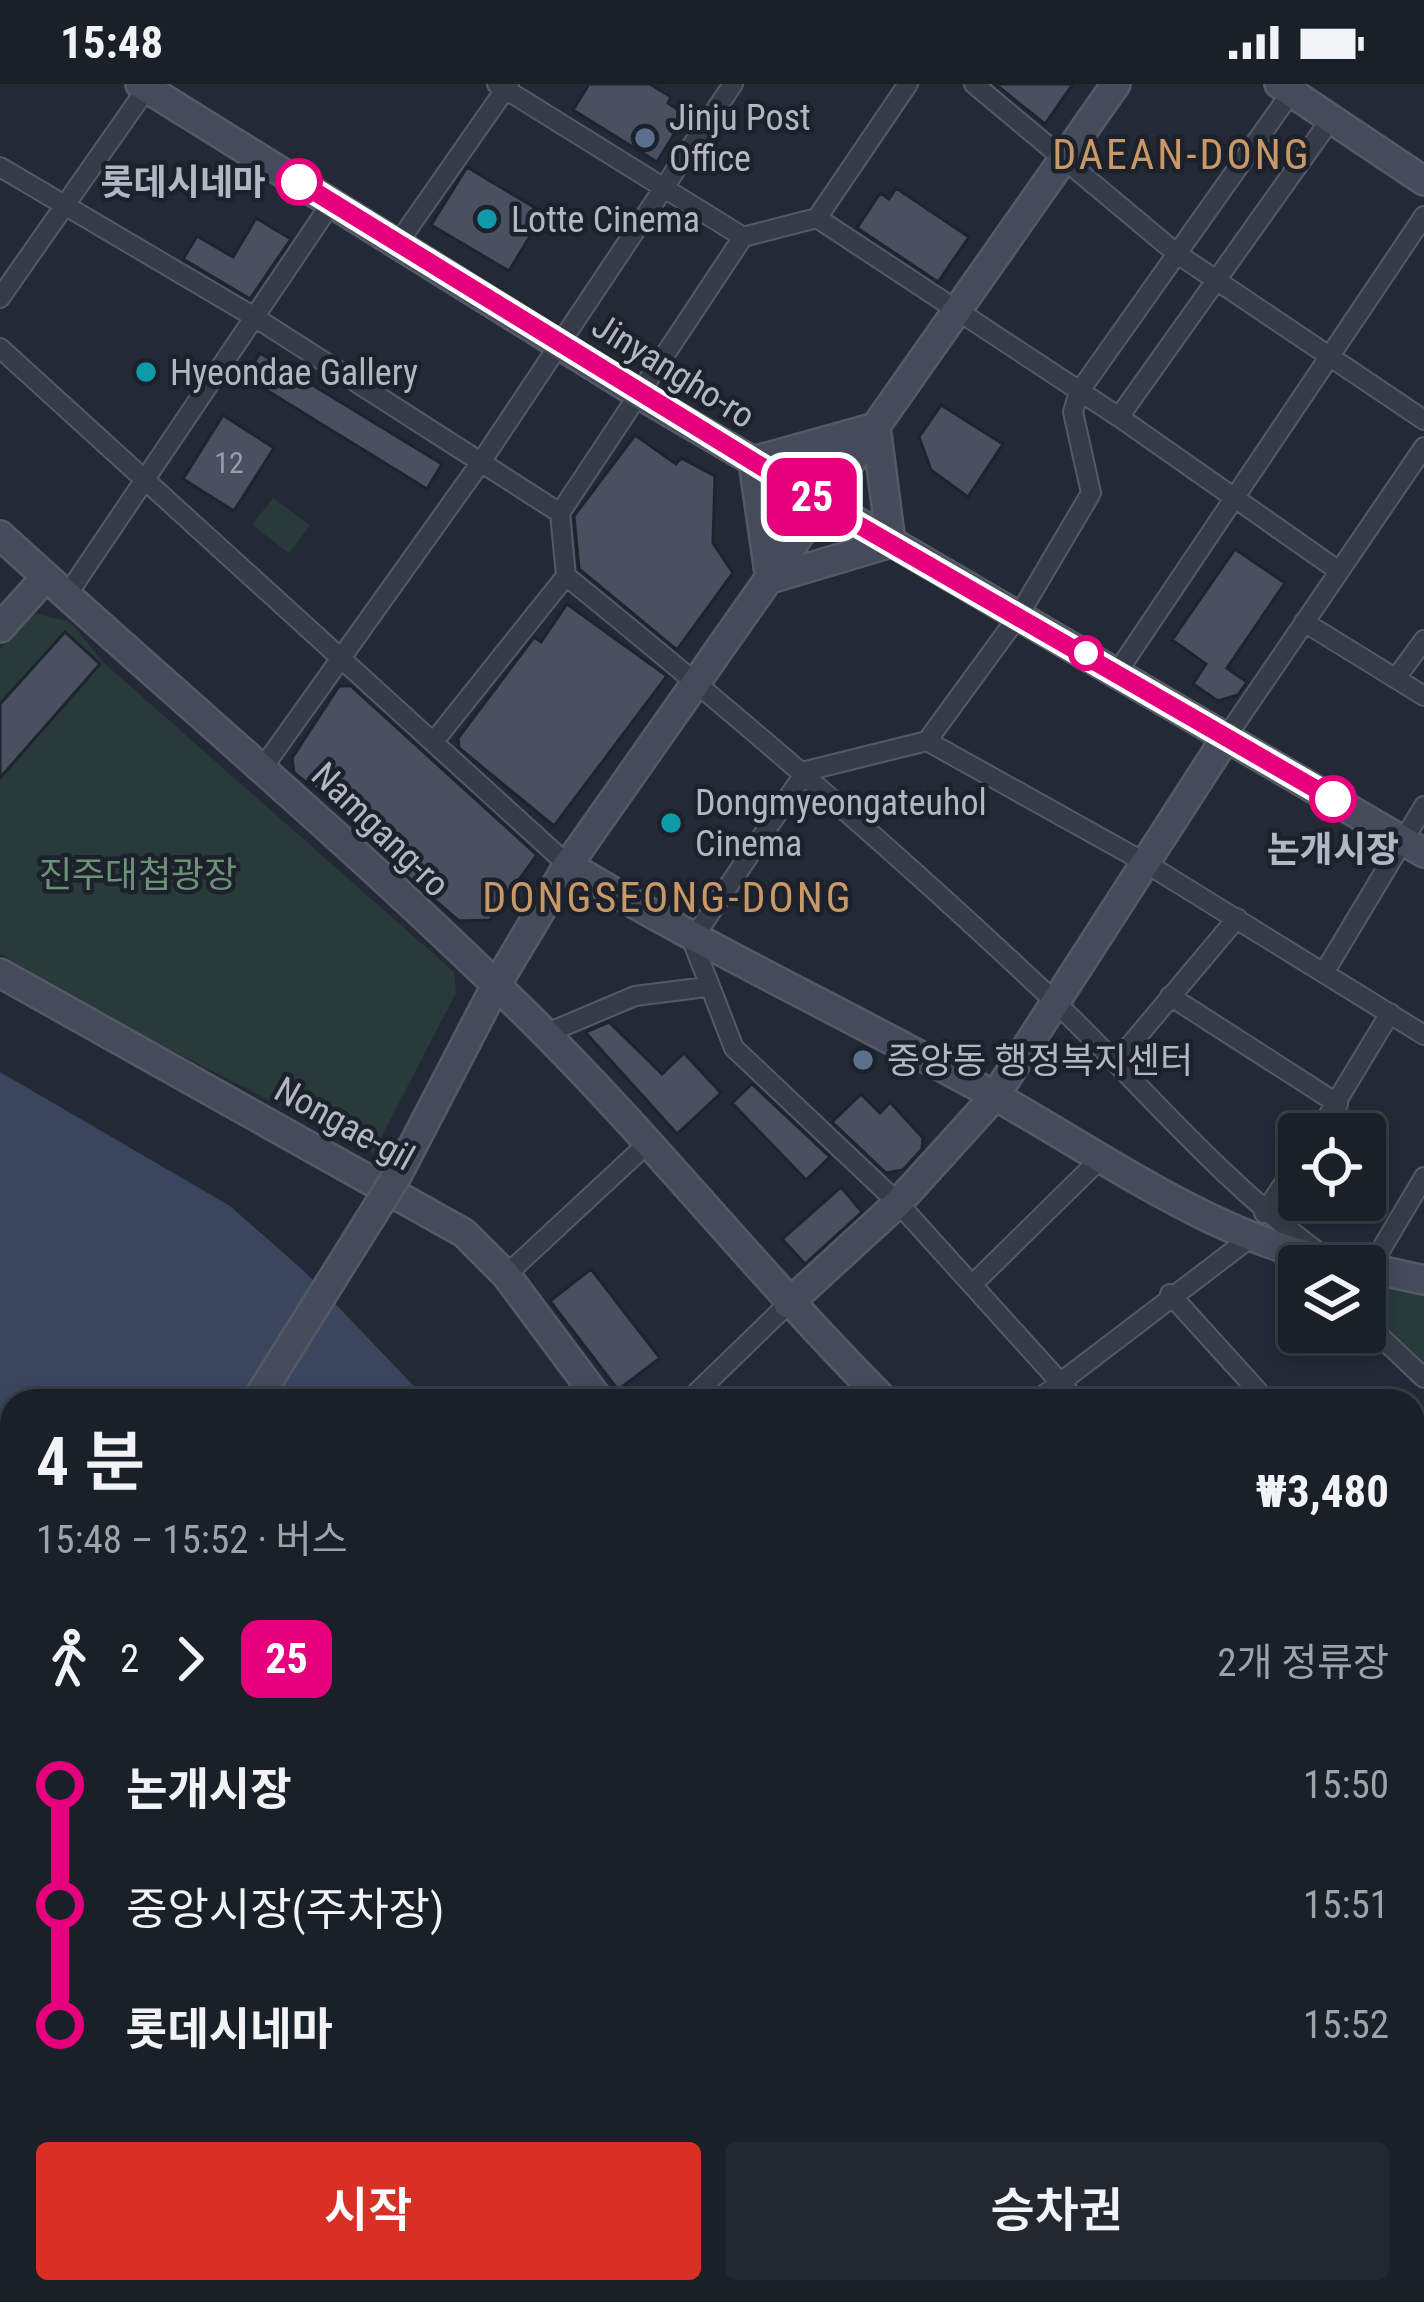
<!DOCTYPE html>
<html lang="ko">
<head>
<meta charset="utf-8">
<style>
  :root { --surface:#1a2028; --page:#232830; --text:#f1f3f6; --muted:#9fa3a8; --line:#383e45; --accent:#d93025 }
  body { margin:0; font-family:"Roboto Condensed","Noto Sans KR",sans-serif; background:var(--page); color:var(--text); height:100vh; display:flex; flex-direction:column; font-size:45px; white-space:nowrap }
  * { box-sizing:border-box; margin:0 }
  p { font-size:39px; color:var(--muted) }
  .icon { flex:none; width:66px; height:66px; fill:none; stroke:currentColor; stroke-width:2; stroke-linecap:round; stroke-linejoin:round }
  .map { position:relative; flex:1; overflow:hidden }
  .side { position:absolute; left:0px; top:1305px; width:1425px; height:915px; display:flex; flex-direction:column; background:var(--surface); border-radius:36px 36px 0 0; box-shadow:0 6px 18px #0003,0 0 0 3px var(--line) }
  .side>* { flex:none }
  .badge { padding:0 24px; border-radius:18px; font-size:42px; line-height:78px }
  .controls { position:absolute; left:1278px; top:1029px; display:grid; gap:24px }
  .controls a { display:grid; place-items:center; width:108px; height:108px; border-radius:12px; background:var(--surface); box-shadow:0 6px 18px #0003,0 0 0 3px var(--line); font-size:60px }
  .map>.badge { position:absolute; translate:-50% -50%; box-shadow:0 0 0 6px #fff }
  .legs { display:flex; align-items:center; gap:18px; height:132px; padding:0 36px; font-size:39px }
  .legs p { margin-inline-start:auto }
  .head { display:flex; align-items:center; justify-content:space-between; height:204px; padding:0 36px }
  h1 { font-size:66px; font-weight:600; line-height:90px }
  .cta { display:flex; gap:24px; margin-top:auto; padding:24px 36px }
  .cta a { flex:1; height:138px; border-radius:12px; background:var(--accent); color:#fff; font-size:48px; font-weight:600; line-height:138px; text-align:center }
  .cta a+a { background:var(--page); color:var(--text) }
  ul { padding:0 36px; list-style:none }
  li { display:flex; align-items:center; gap:42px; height:120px; font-size:45px }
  li i { display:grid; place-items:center; width:18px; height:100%; margin:0 15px; background:currentColor }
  li i::after { content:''; width:30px; height:30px; margin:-15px; border:9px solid; border-radius:50%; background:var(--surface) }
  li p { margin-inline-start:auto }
  li:first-child i { background:linear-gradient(#0000 50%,currentColor 0) }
  li:last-child i { background:linear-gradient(currentColor 50%,#0000 0) }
  .status { display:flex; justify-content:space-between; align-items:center; height:84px; padding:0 60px; background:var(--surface); direction:ltr }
  .status svg { height:33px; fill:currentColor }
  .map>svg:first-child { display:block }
  .green { fill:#293a3b }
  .water { fill:#3a465e }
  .building { fill:#495160; stroke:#1e232e; stroke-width:3 }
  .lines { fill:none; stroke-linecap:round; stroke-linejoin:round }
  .street-casing { stroke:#545a65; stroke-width:22 }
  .secondary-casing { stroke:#545a65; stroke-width:32 }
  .street { stroke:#363c47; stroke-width:18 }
  .secondary { stroke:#454b5a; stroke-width:27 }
  .secondary-bridge-casing { stroke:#545a65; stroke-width:32; stroke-linecap:butt }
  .secondary-bridge { stroke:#454b5a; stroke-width:27 }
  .line-1-casing { stroke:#fff; stroke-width:27 }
  .line-1 { stroke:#e6007e; stroke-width:18 }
  .service-dot { fill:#5c6f8a; stroke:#1c212c; stroke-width:4.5 }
  .stop-1-dot { fill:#fff; stroke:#e6007e; stroke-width:6 }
  .culture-dot { fill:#0f9aa8; stroke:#1c212c; stroke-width:4.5 }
  .labels { text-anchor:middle; stroke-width:9; stroke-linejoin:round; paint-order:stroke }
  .number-label { font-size:30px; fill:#979eaa }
  .poi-label { font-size:36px; fill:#b1b7c3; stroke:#1c212c; text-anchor:start }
  .stop-label { font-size:36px; font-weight:bold; fill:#b1b7c3; stroke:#1c212c; text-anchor:end }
  .street-label { font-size:36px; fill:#b1b7c3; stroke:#1c212c }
  .park-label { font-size:36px; fill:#6b9277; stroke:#1c212c }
  .quarter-label { font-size:42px; letter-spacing:3px; fill:#c89967; stroke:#1c212c }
</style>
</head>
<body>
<div class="status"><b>15:48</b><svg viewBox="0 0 49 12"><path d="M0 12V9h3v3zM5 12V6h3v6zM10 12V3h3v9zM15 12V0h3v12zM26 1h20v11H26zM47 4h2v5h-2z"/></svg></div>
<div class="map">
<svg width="1424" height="2218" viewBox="0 0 1424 2218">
  <rect width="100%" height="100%" fill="#232a36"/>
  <path class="green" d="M273,414L310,441L289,469L252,441Z
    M35,529L70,538L104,579L454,888L456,909L373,1069L98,929L0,869V565Z
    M1370,1184L1424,1196V1294L1365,1238Z
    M433,2208H579L585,2218H439Z"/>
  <path class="water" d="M0,988L230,1122L305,1188L428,1317H12V1546L0,1532Z
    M580,2208H1082L1086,2218H586Z"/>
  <path class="building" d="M589,0H650L671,13L668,19L686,31L657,78L573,26Z
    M995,0H1073L1045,40Z
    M467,83L544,129L509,187L431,141Z
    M896,104L969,153L938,198L857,144L880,109L889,115Z
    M256,134L291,155L250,215L183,175L197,152L233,173Z
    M260,269L442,380L427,405L245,293Z
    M941,321L1003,360L968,413L931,386L919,353Z
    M223,331L274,364L234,427L183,395Z
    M635,351L676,380L681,374L715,392L713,459L733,489L677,566L579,485L574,432Z
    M1235,465L1285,499L1227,584L1247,598L1238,611L1218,617L1193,600L1206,580L1172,556Z
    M567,520L667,592L554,742L459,664L458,654L534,553L541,558Z
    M65,548L100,580L0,694V620Z
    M339,602H351L537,771L490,836L459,837L410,795L373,753L376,750L294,689L292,674Z
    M609,938L662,990L684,969L721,1009L677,1050L585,948Z
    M752,1000L830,1073L806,1096L732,1019Z
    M861,1010L880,1029L890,1018L923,1054L922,1065L903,1086L886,1089L832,1038Z
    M841,1103L862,1128L805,1180L782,1155Z
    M591,1185L660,1274L618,1306L550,1217Z"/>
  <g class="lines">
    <defs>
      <path id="street" d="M497,0L743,153
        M974,0L1176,169L1424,336
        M0,83L256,234L560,429
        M817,134L1119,333L1339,487
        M398,159L509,0
        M0,214L147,4
        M0,264L568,781
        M1119,333L1331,35
        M566,492C735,629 895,766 1053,916C1141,1000 1219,1095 1317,1167
        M67,511L332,118
        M1304,538L1424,612
        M1118,587L1424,132
        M1396,594L1424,556
        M1227,652L1424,363
        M435,656L566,492L560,429L743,153L817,134L908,0
        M927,657L1019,531L1091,409L1073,328L1079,308L1295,3
        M927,657L1144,778L1424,951
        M264,682L481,378L733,0
        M806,687L692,856L734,964L898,1119L1077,1317
        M806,687L927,657
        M1325,887L1424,722
        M1170,912L1338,1020
        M545,950L635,912L706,903
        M1116,978L1237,834
        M1317,1050L1390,929
        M1424,1093L1370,1184L1365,1238L1424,1294
        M1264,1129L1299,1077
        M506,1191L647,1060
        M972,1201L1100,1075
        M1170,1210L1267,1317
        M688,1317L788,1220
        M1036,1317L1254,1151
        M1413,1496L1424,1513
        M1413,1743L1424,1759
        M1413,1784L1424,1777
        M0,2083L12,2114
        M1413,2118L1424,2111
        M52,2208L59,2218
        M1378,2208L1384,2218
        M161,2218L167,2208
        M1254,2218L1270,2208"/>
      <path id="secondary" d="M140,0L640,311L1424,769
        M1279,0L1424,97
        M876,343L891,459L770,495L753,377Z
        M0,451C182,617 371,775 545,949C663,1068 767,1199 885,1317
        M0,544L46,493
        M568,781C707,865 853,933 995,1012C1110,1076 1224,1162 1357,1182
        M0,889L464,1149L506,1191L600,1317
        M398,1090L495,903L568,781L1116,0
        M1365,1183L1424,1196
        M788,1220L898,1119L995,1012L1227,652
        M1413,1391L1424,1383
        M0,1651L12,1652
        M0,1727L12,1708
        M0,1754L12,1758
        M1413,1995L1424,2011
        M413,2208L418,2218
        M1225,2208L1227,2218"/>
    </defs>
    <use href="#street" class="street-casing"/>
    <use href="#secondary" class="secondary-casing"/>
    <use href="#street" class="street"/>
    <use href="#secondary" class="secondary"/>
    <defs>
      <path id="secondary-bridge" d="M256,1317L398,1090"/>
    </defs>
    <use href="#secondary-bridge" class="secondary-bridge-casing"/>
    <use href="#secondary-bridge" class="secondary-bridge"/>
  </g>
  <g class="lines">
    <defs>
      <path id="line-1" d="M299,98L824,421L1333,715"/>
    </defs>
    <use href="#line-1" class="line-1-casing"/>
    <use href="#line-1" class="line-1"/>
  </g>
  <g class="service-dot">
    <circle cx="645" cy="54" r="12"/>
    <circle cx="863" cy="976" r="12"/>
  </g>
  <g class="stop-1-dot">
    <circle cx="299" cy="98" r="21"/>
    <circle cx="1086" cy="569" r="15"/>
    <circle cx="1333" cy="715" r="21"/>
  </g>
  <g class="culture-dot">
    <circle cx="487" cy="135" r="12"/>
    <circle cx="146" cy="288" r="12"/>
    <circle cx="671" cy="739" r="12"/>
  </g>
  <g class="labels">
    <g class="number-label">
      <text x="229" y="389">12</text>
    </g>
    <g class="poi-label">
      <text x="669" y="46">Jinju Post<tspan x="669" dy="41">Office</tspan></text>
      <text x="511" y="148">Lotte Cinema</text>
      <text x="170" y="301">Hyeondae Gallery</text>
      <text x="695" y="731">Dongmyeongateuhol<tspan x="695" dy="41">Cinema</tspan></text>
      <text x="887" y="989">중앙동 행정복지센터</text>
    </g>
    <g class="stop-label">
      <text x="266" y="111">롯데시네마</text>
      <text x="1333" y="778" text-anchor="middle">논개시장</text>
    </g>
    <g class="street-label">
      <text transform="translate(674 286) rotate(32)" y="13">Jinyangho-ro</text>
      <text transform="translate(381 745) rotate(44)" y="13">Namgang-ro</text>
      <text transform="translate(345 1039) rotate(29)" y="13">Nongae-gil</text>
    </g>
    <g class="park-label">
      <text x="138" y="803">진주대첩광장</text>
    </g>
    <g class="quarter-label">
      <text x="1182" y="85">DAEAN-DONG</text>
      <text x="668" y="828">DONGSEONG-DONG</text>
    </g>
  </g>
</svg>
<div class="controls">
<a><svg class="icon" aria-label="locate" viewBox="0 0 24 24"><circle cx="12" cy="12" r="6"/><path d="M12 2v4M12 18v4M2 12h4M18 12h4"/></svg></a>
<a><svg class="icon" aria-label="layers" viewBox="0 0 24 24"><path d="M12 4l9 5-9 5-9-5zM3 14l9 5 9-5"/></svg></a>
</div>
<b class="badge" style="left:812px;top:413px;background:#e6007e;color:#fff">25</b>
<section class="side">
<div class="head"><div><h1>4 분</h1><p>15:48 – 15:52 · 버스</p></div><b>₩3,480</b></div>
<div class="legs"><svg class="icon" aria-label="walk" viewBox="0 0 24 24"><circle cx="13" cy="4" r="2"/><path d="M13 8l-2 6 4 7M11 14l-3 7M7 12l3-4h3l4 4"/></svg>2<svg class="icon" aria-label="forward" viewBox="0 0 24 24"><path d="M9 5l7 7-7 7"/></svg><b class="badge" style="background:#e6007e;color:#fff">25</b><p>2개 정류장</p></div>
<ul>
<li><i style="color:#e6007e"></i><b>논개시장</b><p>15:50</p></li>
<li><i style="color:#e6007e"></i><span>중앙시장(주차장)</span><p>15:51</p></li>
<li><i style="color:#e6007e"></i><b>롯데시네마</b><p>15:52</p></li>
</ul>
<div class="cta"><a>시작</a><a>승차권</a></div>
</section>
</div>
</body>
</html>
